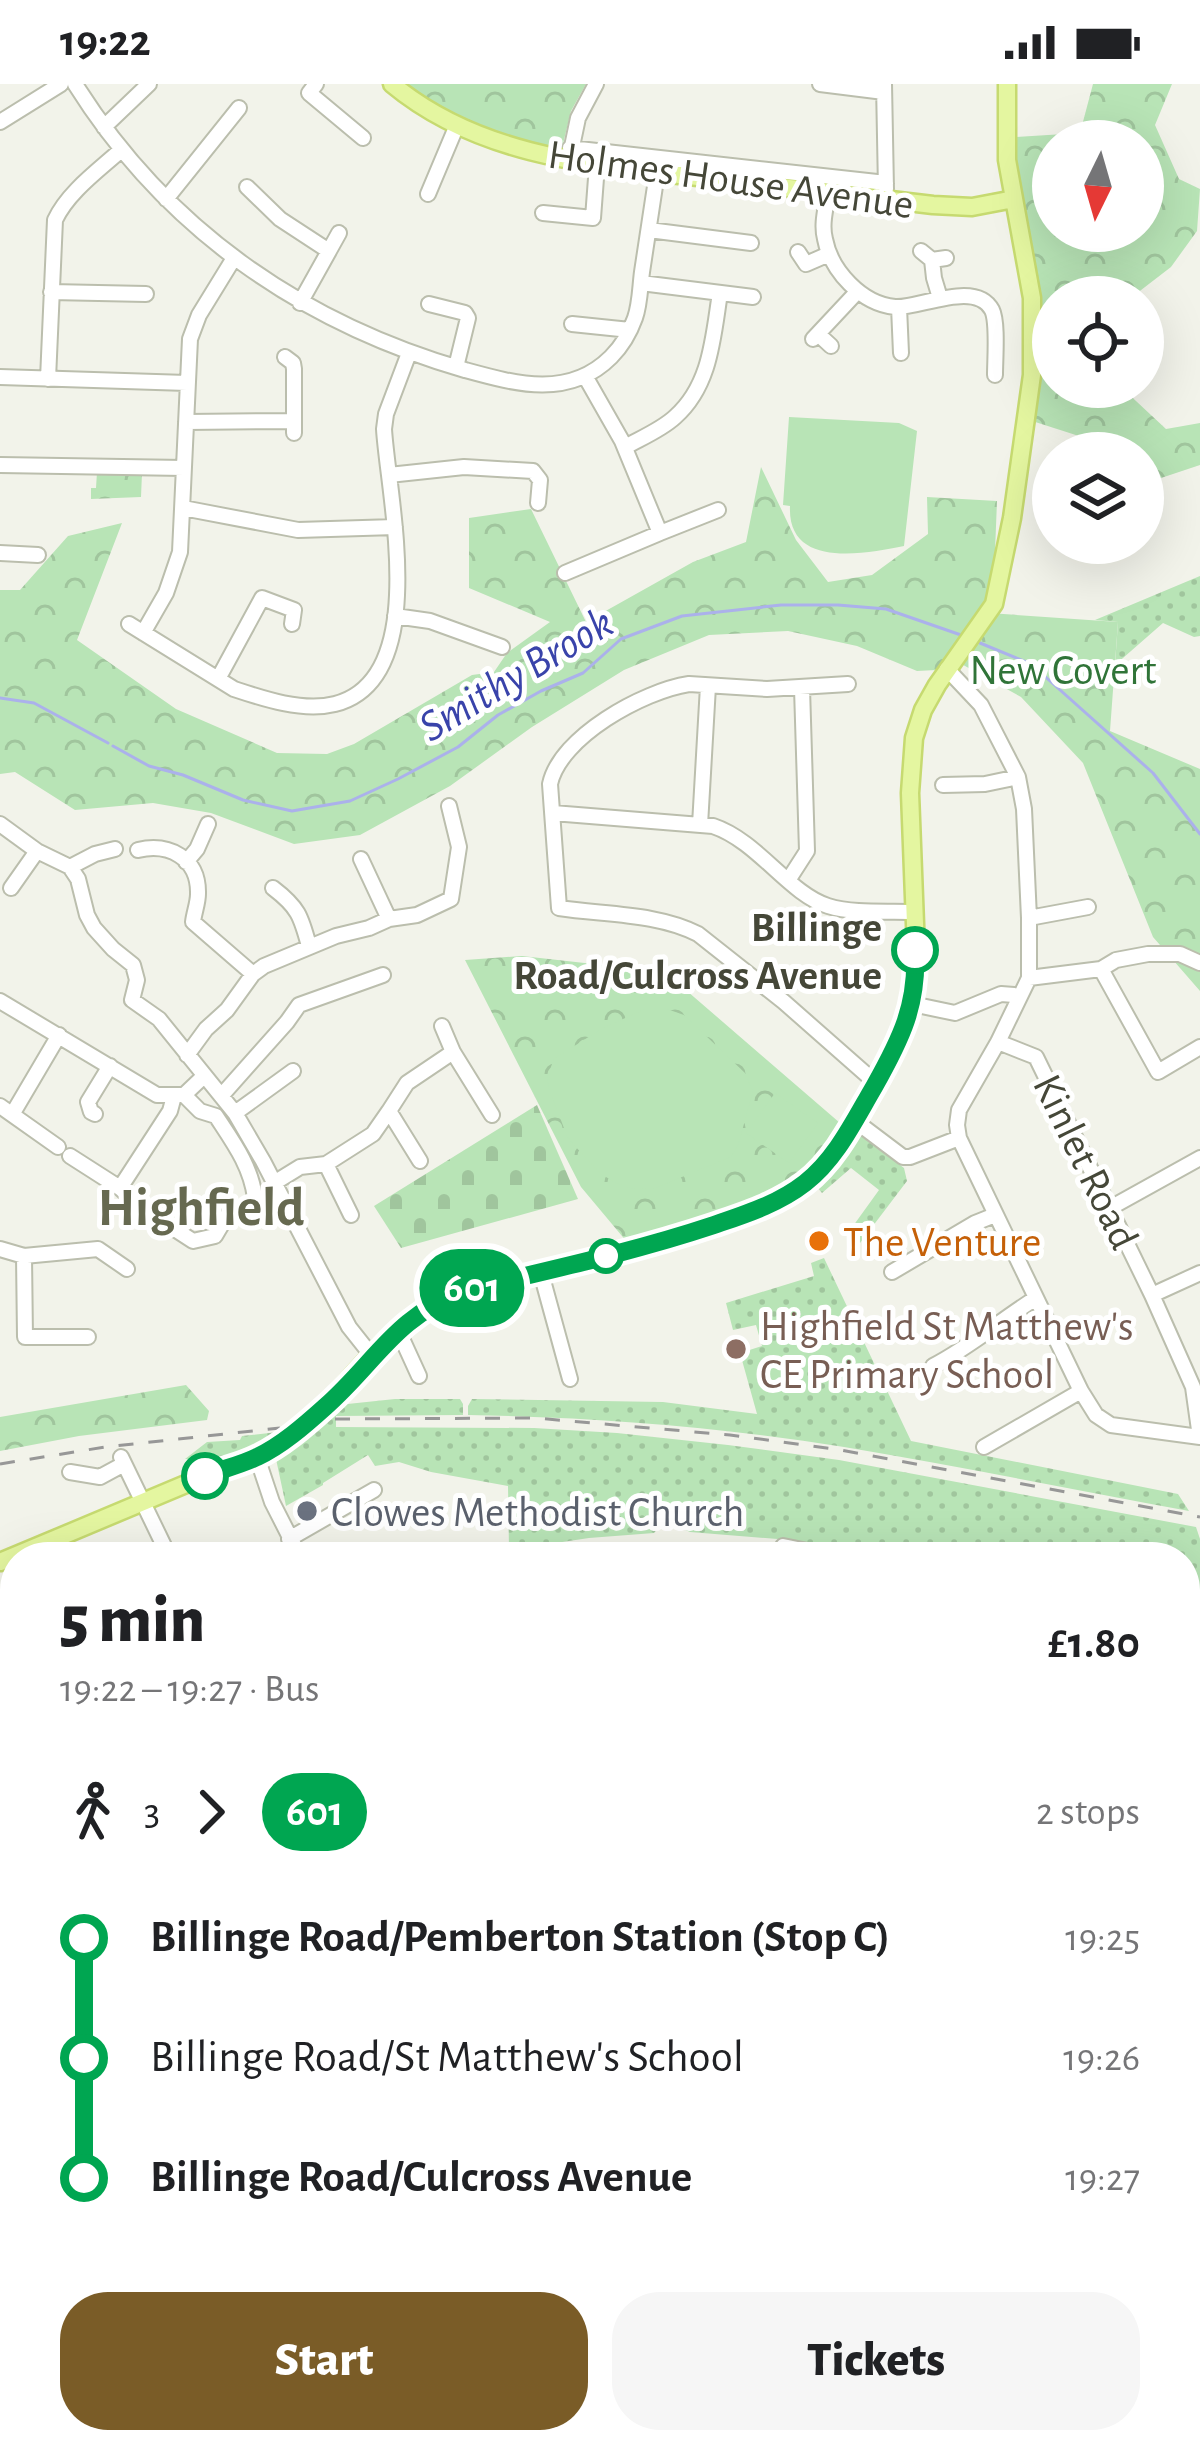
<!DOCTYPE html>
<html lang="en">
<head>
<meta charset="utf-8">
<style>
  :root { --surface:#fff; --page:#f6f6f6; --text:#202124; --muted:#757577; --accent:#7a5c27 }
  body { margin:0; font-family:"Alegreya Sans",sans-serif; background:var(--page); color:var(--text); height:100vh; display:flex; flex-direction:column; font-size:45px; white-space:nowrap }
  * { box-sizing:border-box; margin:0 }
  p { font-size:39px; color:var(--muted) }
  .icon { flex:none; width:66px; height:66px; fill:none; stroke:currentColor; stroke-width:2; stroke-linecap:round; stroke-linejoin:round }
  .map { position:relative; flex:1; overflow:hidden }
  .drawer { position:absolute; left:0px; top:1458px; width:1200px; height:912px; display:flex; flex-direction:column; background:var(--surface); border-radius:48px 48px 0 0; box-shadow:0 12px 48px #0002 }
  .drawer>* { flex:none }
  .badge { padding:0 24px; border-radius:39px; font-size:42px; line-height:78px }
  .needle { width:78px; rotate:185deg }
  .controls { position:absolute; left:1032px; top:36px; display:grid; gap:24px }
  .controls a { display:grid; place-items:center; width:132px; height:132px; border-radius:50%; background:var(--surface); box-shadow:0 12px 48px #0002; font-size:60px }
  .map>.badge { position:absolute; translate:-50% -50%; box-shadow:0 0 0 6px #fff }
  .legs { display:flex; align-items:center; gap:18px; height:132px; padding:0 60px; font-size:39px }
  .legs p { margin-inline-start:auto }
  .head { display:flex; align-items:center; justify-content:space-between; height:204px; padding:0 60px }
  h1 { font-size:66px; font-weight:800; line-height:90px }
  .action { display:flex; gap:24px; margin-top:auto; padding:24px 60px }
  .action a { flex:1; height:138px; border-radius:48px; background:var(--accent); color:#fff; font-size:48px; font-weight:800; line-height:138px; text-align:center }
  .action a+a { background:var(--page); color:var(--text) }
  ul { padding:0 60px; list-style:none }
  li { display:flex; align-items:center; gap:42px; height:120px; font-size:45px }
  li i { display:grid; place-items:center; width:18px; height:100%; margin:0 15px; background:currentColor }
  li i::after { content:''; width:30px; height:30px; margin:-15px; border:9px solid; border-radius:50%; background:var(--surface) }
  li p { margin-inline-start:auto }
  li:first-child i { background:linear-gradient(#0000 50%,currentColor 0) }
  li:last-child i { background:linear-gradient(currentColor 50%,#0000 0) }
  .status { display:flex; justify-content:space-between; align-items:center; height:84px; padding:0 60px; background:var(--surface); direction:ltr }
  .status svg { height:33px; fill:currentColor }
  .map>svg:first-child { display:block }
  .grass { fill:url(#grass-dots) }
  .forest { fill:url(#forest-crowns); fill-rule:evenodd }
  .cemetery { fill:url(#cemetery-stones) }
  .pitch { fill:#b8e4b6 }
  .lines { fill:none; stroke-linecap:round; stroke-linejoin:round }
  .stream { stroke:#abb1eb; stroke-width:3 }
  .minor-casing { stroke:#bbbead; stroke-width:18 }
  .major-casing { stroke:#c6da70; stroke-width:21 }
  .highway-casing { stroke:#c0d146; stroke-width:26 }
  .minor { stroke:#fff; stroke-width:14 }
  .major { stroke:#e4f6a0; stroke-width:16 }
  .highway { stroke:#def276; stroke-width:21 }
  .rail { stroke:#979797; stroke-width:3; stroke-dasharray:15 15; stroke-linecap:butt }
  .line-1-casing { stroke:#fff; stroke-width:27 }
  .line-1 { stroke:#00a651; stroke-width:18 }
  .stop-1-dot { fill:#fff; stroke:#00a651; stroke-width:6 }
  .food-dot { fill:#e8710a; stroke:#fff; stroke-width:4.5 }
  .education-dot { fill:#8d6e63; stroke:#fff; stroke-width:4.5 }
  .worship-dot { fill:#6b7280; stroke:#fff; stroke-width:4.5 }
  .labels { text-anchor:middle; stroke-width:10; stroke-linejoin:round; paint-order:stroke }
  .street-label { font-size:42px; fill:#454738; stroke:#fff }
  .park-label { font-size:42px; fill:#307438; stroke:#fff }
  .stop-label { font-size:42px; font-weight:bold; fill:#454738; stroke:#fff; text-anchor:end }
  .food-label { font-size:42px; fill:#c56008; stroke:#fff; text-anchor:start }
  .education-label { font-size:42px; fill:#785e54; stroke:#fff; text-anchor:start }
  .worship-label { font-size:42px; fill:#5b616d; stroke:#fff; text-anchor:start }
  .water-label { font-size:45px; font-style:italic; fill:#3943aa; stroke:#fff }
  .district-label { font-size:54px; font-weight:bold; fill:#666950; stroke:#fff }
</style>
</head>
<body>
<div class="status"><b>19:22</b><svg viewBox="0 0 49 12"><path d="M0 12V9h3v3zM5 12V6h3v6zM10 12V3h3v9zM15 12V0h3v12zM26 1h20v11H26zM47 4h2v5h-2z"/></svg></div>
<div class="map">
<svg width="1200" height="2370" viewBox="0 0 1200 2370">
  <defs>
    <pattern id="grass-dots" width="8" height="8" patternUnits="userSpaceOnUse" patternTransform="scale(3)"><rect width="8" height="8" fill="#b8e4b6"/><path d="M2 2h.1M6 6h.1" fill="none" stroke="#a0c59d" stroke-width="1.8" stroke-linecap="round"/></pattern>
    <pattern id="forest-crowns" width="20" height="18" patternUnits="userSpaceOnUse" patternTransform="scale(3)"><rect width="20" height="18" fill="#b8e4b6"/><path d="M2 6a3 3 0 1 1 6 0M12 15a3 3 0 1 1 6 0" fill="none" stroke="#a0c59d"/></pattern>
    <pattern id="cemetery-stones" width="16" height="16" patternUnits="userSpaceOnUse" patternTransform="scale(3)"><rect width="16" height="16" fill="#b8e4b6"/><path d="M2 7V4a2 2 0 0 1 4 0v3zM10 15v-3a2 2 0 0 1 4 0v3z" fill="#a0c59d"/></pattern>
  </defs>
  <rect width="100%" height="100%" fill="#f2f3ea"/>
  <path class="grass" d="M1200,492V552L1194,553L1163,539L1115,581L1118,538L1095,536Z
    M856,1048L904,1084L907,1097L860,1159L848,1149L879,1106L851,1084L822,1109L816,1102Z
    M824,1174L911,1357L1178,1410L1189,1427C1074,1406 959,1382 844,1363C720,1343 594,1333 468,1331V1322L472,1315L663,1318L757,1330L740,1269L762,1262L756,1241L733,1246L726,1219L814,1192L811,1179Z
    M395,1315H460L463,1320V1331L336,1332V1343L534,1344L617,1349L728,1361L839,1376L1196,1443L1200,1455V1541L1185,1537V1473H875L790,1456L690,1448L672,1440L660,1442L654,1449L589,1454L509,1466L508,1402L431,1388L399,1378L375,1382L368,1371L323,1399V1401L286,1422L276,1375L283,1366L307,1351L338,1321Z
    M278,1348L227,1374L185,1375L207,1358L240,1356L242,1352Z"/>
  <path class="forest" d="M401,0H586L571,27L561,68L467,41Z
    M1093,0H1172L1155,41L1179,95L1200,105L1197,147L1171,183L1132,213H1053V303H1121L1166,345L1200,339V381L1143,400V369H1092L1082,353L1029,336L1041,226L1020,106L1014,53L1080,49ZM1053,57H1143V147H1053Z
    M761,383L796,456L828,498L872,491L928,450L927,413L997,417L993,518L936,586L917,587L857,562L788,547L709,551L624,586L532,643L450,702L360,751L294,760L211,729L153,719L75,726L15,688L0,690V506H20L68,452L122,439L77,556L176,625L277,669L327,670L354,660L472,591L494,588L507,569L550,538L469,504V434L531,425L586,538L693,478L746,458Z
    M97,388L142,389L141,413L91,415V404H96Z
    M989,529L1118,538L1110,647L1200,685V907L1153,853L1083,679L1021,613L956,577Z
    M522,872L665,888L840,1039L818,1077L770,1114L627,1158L581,1103L465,876Z
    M186,1301L209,1327L207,1336L79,1352L0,1367V1333Z"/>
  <path class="cemetery" d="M537,1021L578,1115L401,1164L374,1122Z"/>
  <path class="pitch" d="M789,333L899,339L917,347L904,462C864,470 787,485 790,422L783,421Z
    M645,925H667L684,931L745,989L753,1008L738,1061L731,1073L655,1104L633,1105L616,1099L601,1090L573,1060L567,1052L549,1005L547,993L554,975L601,945Z
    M775,1009L818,1039L789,1079L746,1049Z"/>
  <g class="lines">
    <path class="stream" d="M980,559L1031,580L1153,689L1200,750
      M0,614L34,619L108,659
      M113,662L149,682L183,691L243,716L292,727L350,717L398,695L458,663L498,631L541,607L583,589L621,555L682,532L781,521H838L886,525L961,551"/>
    <defs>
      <path id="minor" d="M75,0C166,145 302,239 465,286C516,300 569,315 611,273C622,262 630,248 635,234C640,220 640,203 642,188C647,155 652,122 657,89
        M316,0L309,9L363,54
        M820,0L884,8
        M884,0L886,105
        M0,38L61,0
        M104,43L149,0
        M570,64L886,99
        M570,72L578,34L596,0
        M247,103L280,135L329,167L300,219
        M828,109C826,124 821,140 825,155C831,187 862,220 895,223C918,225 976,195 992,226C998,238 995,275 995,291
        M428,110L457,41
        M166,115L239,24
        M543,129L593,134L597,81
        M649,146L751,159
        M329,167L339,149
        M921,167L932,176L946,174
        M798,168L806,180L829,170
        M932,176L934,194L940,214
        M641,199L753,213
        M51,208L146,210
        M429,220L465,229L468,234L456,283
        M899,223L901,269
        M572,240L630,246
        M818,250L831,262
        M813,255L857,208
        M285,273L293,279L294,285V349
        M585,292L622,357L660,449L718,426
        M0,293L187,299
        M48,295L55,136C68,108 99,86 121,66
        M186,338L293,337
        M625,363C641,354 661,346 675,333C711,301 713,253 720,209
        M0,381L184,384
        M389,391L464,383L533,387L540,396L538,419
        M183,424L298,446L395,443
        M0,469L38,471
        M565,489L660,449
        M395,532L430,537L502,563
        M129,540L234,605C264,615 303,628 335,620C432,595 388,413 384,345L386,330L409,269
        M143,549L166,509L180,468L190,255L199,231L234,174
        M947,585L981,621L1018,693L1024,725L1029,834V894L998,958L959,1026L957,1041L959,1054L1081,1307L1096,1331L1111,1341L1200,1353L1193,1303L1152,1211L1036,973L998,958
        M218,595L262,514L294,526L292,540
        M848,600L767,605L689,600C643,607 560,653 550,700L559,824C605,831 657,829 698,850L784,918L876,999
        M943,701L985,700L1018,693
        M553,729L713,742C758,757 789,810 828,822C854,830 886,827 913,828
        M0,740L37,767L70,783L78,795L87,831L94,844L113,865L133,881L137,896L132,916L159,935L235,1029L263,1077L349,1243L372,1272
        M700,741L708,602
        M138,766C168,759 199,773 198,810C198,819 194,829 193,838L253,890
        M361,775L389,835
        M186,778L197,765L208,740
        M70,783L95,770L115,765
        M789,795L807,767L802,604
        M11,804L37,767
        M273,804C298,823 301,832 309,862
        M1029,834L1088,823
        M1101,885L1158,988L1200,963
        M1029,894L1101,885L1116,876L1148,870H1180L1200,879
        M0,917L157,1011H184L204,992
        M912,920L955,929L1001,910L1014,911
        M442,942L453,968
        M187,971L206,945L227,926L253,890L264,882L336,852L369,844L389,835L417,831L451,815L459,763L449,722
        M222,1011L287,938L299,921L383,891
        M0,1022L58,1063
        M389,1027L407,999L453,968L492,1031
        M13,1029L59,951
        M235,1029L293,987
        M95,1030L91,1028L88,1018L110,982
        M854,1036L903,1073H910L959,1054
        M70,1072L120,1104L155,1137L173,1144L193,1157L215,1152L228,1130L251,1119L255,1114C251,1082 233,1058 216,1032L200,1027L184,1011
        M326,1080L373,1050L389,1027L420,1077
        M274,1099L300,1083L326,1080L351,1131
        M120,1104L170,1027L174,1012
        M1110,1124L1200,1074
        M0,1165L24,1172L98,1165L127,1185
        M24,1172L25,1253H88
        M892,1188L975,1139L995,1131
        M541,1189L570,1295
        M1152,1211L1200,1189
        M398,1246L419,1292
        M933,1282C970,1263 1001,1236 1036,1214
        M984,1363L1081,1307
        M121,1373L165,1464
        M257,1373L272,1418L300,1473
        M70,1388L100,1393L124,1380
        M289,1455L374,1406
        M783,1462L837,1473
        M532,1473L552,1469
        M1185,1547L1200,1550
        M0,1743L15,1735
        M1185,1847L1200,1835
        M0,1922L15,1914
        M1198,1975L1200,1973
        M1185,2079L1200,2086
        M0,2167L15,2160
        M1185,2174L1200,2182
        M1185,2301L1200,2268
        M222,2355L223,2370
        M731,2355L748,2362L870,2370
        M300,2370L301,2359
        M441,2370L461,2355
        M569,2370C579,2364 589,2363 599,2370
        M710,2370L719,2355
        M956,2370L961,2355
        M1106,2370L1112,2355"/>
      <path id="major" d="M392,0C482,75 602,82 714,95C787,104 860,113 933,121L972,123L1014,115
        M0,1478L236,1379C318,1356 352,1276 416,1231C431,1220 448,1213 466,1206C546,1187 627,1170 706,1144C741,1132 776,1122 805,1099C835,1076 851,1042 869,1010C892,971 910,937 917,892L910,709L914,654L923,626L937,601L994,520L1012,434L1032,291V214L1007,76V0"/>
      <path id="highway" d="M0,2193L15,2200
        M0,2271L15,2269
        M1155,2355L1188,2370"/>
    </defs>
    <use href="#minor" class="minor-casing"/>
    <use href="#major" class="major-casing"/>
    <use href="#highway" class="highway-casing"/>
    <use href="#minor" class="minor"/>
    <use href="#major" class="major"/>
    <use href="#highway" class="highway"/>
    <path class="rail" d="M335,1335L535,1334L730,1351L841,1366L1200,1433
      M0,1380L105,1363L280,1344"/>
  </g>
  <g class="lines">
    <defs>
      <path id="line-1" d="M205,1392C222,1385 241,1381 257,1373C281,1362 305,1341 325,1323C378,1276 393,1234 466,1206C549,1186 633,1168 714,1141C746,1130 778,1120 805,1099C836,1075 854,1037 874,1003C901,955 918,921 915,866"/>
    </defs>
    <use href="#line-1" class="line-1-casing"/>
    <use href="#line-1" class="line-1"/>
  </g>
  <g class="stop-1-dot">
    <circle cx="915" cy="866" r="21"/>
    <circle cx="606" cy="1172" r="15"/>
    <circle cx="205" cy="1392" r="21"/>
  </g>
  <circle class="food-dot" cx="819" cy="1157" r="12"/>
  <circle class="education-dot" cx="736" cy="1265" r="12"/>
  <circle class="worship-dot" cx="307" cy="1427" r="12"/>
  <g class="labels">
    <g class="street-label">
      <text transform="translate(731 94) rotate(8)" y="15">Holmes House Avenue</text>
      <text transform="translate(1087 1077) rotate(64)" y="15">Kinlet Road</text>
    </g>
    <g class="park-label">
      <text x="1063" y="600">New Covert</text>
    </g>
    <g class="stop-label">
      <text x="882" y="857">Billinge<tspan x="882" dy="48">Road/Culcross Avenue</tspan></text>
    </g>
    <g class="food-label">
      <text x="843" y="1172">The Venture</text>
    </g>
    <g class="education-label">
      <text x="760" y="1256">Highfield St Matthew's<tspan x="760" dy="48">CE Primary School</tspan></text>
    </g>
    <g class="worship-label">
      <text x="331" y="1442">Clowes Methodist Church</text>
    </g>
    <g class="water-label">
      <text transform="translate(515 589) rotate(-31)" y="16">Smithy Brook</text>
    </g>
    <g class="district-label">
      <text x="201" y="1141">Highfield</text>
    </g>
  </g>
</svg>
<div class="controls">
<a><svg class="needle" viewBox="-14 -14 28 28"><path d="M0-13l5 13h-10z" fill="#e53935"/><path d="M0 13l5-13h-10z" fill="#757577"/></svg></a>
<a><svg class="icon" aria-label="locate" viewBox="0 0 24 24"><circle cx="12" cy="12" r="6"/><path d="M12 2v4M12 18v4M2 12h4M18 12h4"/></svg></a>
<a><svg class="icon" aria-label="layers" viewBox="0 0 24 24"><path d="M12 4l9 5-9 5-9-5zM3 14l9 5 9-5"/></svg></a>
</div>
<b class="badge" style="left:472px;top:1204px;background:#00a651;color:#fff">601</b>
<section class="drawer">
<div class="head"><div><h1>5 min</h1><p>19:22 – 19:27 · Bus</p></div><b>£1.80</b></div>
<div class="legs"><svg class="icon" aria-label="walk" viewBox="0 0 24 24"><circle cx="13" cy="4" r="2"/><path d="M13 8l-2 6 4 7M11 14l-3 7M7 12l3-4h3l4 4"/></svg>3<svg class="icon" aria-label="forward" viewBox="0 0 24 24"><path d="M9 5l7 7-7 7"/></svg><b class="badge" style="background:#00a651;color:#fff">601</b><p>2 stops</p></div>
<ul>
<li><i style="color:#00a651"></i><b>Billinge Road/Pemberton Station (Stop C)</b><p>19:25</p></li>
<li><i style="color:#00a651"></i><span>Billinge Road/St Matthew's School</span><p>19:26</p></li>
<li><i style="color:#00a651"></i><b>Billinge Road/Culcross Avenue</b><p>19:27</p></li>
</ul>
<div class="action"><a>Start</a><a>Tickets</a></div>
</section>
</div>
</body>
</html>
